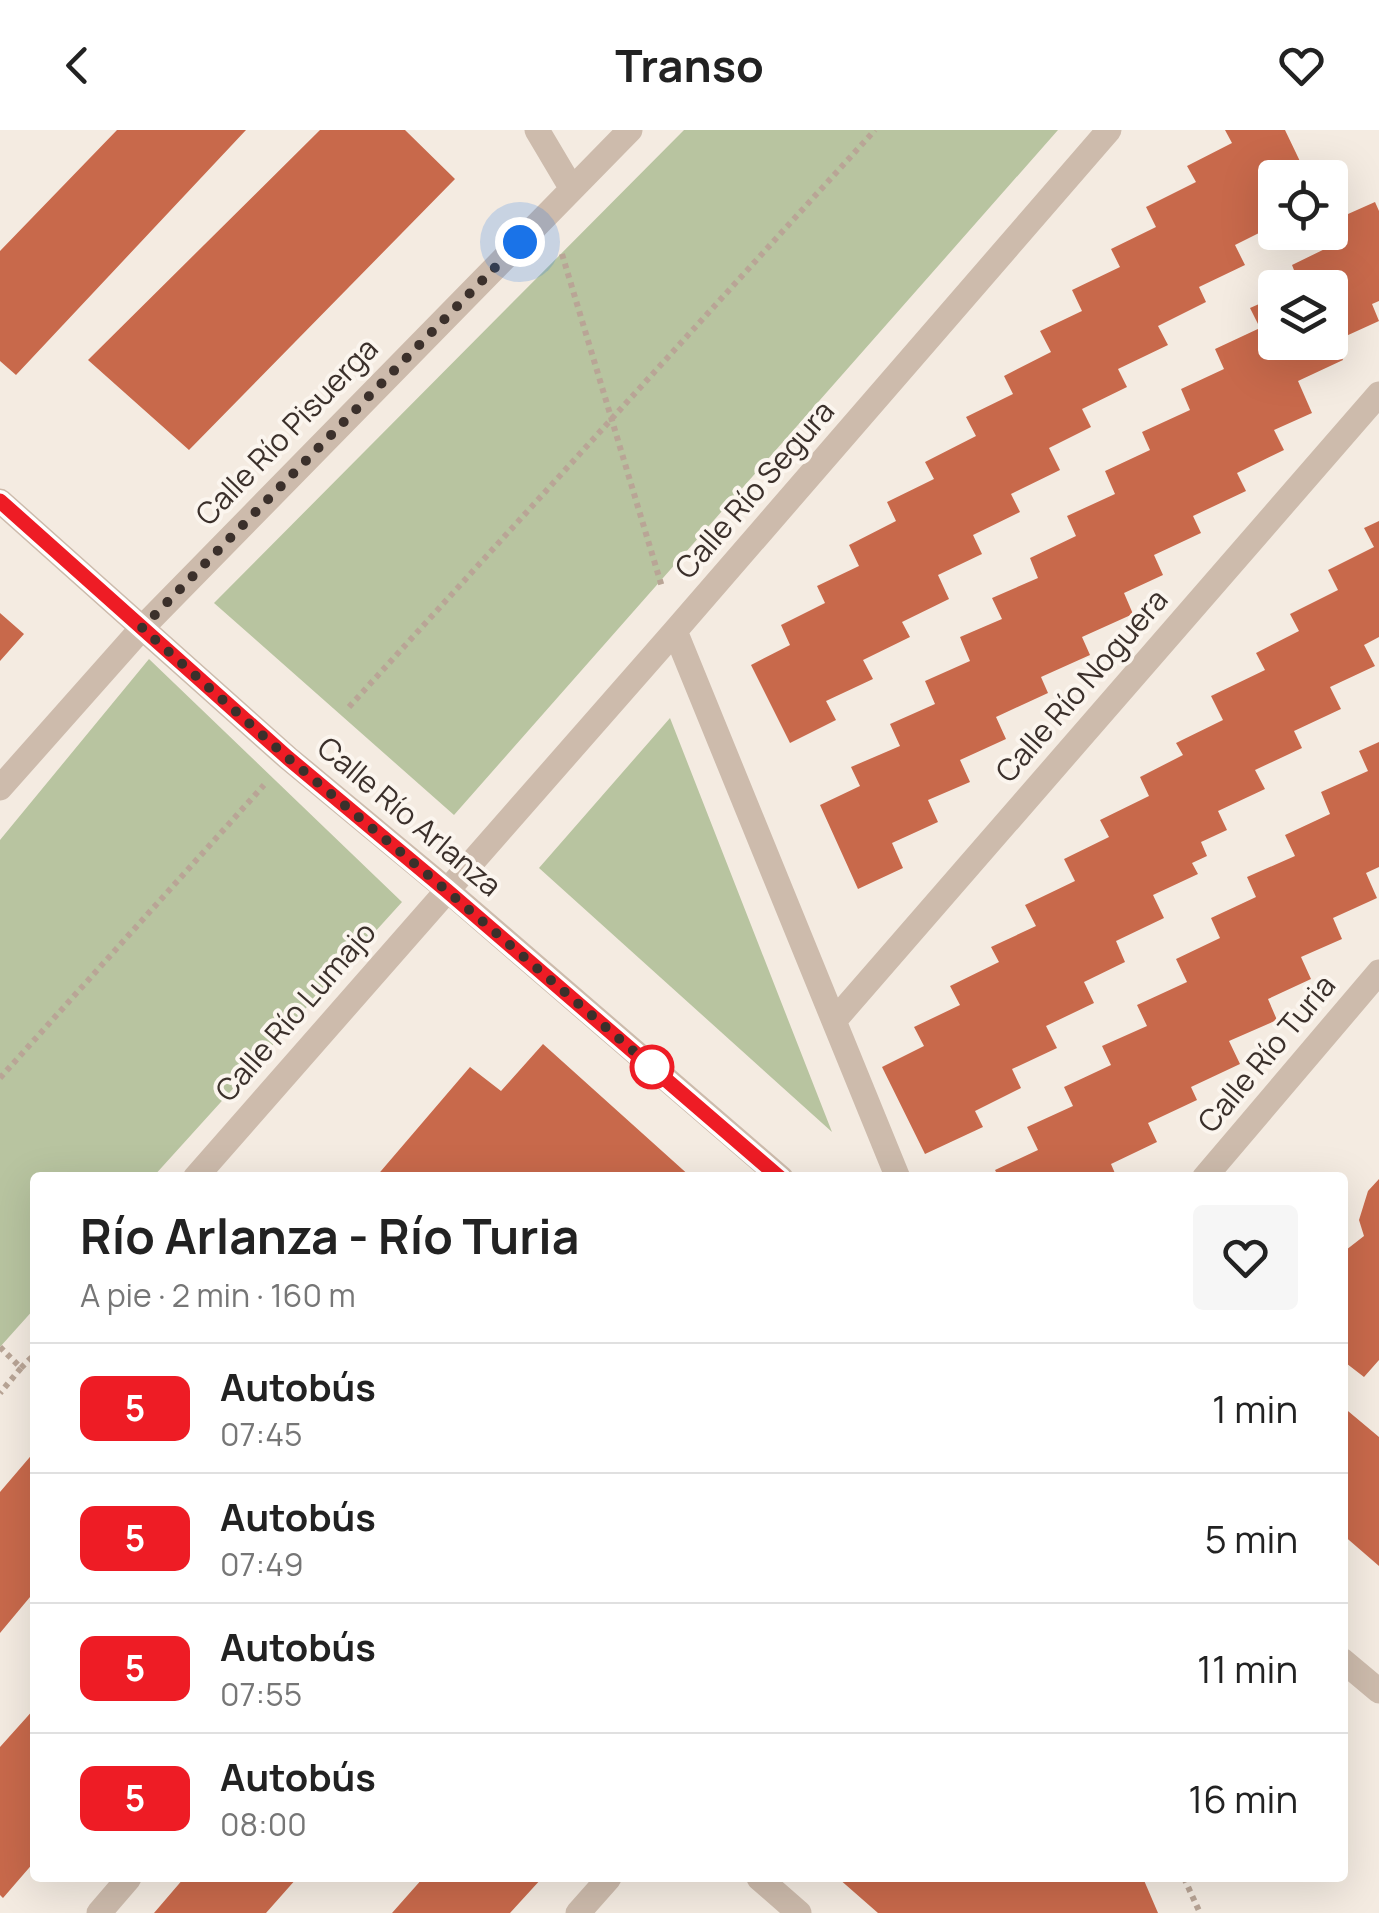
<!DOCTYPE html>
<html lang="es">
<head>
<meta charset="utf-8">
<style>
  :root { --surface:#fff; --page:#f6f6f6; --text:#222; --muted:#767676; --line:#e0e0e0 }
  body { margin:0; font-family:Manrope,sans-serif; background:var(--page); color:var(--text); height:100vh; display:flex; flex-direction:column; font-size:38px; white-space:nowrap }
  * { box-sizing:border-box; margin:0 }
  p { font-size:32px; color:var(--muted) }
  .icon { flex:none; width:55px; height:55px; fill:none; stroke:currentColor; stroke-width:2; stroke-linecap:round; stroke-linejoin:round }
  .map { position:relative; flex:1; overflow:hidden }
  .sheet { position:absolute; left:30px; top:1042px; width:1318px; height:710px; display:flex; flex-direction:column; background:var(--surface); border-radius:10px; box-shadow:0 10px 40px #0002 }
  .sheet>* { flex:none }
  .badge { padding:0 20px; border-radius:15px; font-size:35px; line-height:65px }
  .tools { position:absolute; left:1258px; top:30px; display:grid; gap:20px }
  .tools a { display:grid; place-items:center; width:90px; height:90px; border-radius:10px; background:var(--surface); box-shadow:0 10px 40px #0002; font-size:50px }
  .you { position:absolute; width:50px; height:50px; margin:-25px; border:8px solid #fff; border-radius:50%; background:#1a73e8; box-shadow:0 0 0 15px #1a73e833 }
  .map>.badge { position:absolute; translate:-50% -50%; box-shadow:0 0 0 5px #fff }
  .round { display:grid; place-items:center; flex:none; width:105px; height:105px; border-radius:10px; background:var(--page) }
  .headline { display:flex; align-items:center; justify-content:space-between; height:170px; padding:0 50px }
  h1 { font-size:48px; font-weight:700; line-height:75px }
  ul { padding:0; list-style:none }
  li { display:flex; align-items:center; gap:30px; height:130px; padding:0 50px; border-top:2px solid var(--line) }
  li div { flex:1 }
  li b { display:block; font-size:38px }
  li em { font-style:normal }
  li .badge { min-width:110px; font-weight:700; text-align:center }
  header { display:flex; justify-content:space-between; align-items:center; height:130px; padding:0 50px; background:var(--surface); font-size:45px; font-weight:700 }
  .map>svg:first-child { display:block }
  .green { fill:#b8c4a0 }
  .building { fill:#c8694b }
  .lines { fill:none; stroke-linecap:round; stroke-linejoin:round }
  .path { stroke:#b9a596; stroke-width:6; stroke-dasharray:5 5; stroke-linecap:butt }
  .street { stroke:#cdbbac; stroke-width:25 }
  .line-casing { stroke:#fff; stroke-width:22 }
  .line { stroke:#ee1c25; stroke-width:15 }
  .walk { stroke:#3b302b; stroke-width:10; stroke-dasharray:0 18 }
  .stop-dot { fill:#fff; stroke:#ee1c25; stroke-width:5 }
  .labels { text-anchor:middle; stroke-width:8; stroke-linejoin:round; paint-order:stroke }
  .street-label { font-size:30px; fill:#3b302b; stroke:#fbf5ee }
</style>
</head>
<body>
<header><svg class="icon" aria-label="back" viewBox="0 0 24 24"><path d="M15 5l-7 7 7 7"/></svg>Transo<svg class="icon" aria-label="heart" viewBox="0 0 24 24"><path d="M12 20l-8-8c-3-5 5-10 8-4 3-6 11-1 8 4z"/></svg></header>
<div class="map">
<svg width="1379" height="1783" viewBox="0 0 1379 1783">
  <rect width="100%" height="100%" fill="#f4ebe1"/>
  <path class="green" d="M684,0H1058L454,685L214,473Z
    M149,529L402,772L153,1047L35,1048V1178L0,1217V710Z
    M670,588L832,1002L539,738Z"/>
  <path class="building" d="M117,0H246L16,245L0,231V121Z
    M320,0H405L455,49L189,320L88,230Z
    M1225,0H1285L1308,48H1275V66L1266,70L1275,88V95L1235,115L1245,135L1199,157L1206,172L1158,196L1168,215L1118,239L1127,257L1082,279L1091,297L1049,318L1060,340L1011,364L1020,382L973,405L982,424L938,445L949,469L902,492L910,507L863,530L873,549L826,571L836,590L790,613L751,535L790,515L781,495L825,473L817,456L859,436L849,415L896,391L887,372L934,349L925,332L976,306L966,287L1013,264L1004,246L1051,222L1040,201L1082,181L1072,160L1120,137L1111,119L1156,97L1146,77L1196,52L1187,36L1232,13Z
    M1375,72L1379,81V171L1372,174L1379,191L1335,211L1343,230L1298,251L1312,283L1274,300L1284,320L1237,343L1246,361L1193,386L1201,403L1154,425L1163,445L1124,463L1133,484L1082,507L1090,525L1041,547L1048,563L996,587L1006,609L960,630L970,652L928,670L938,692L892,713L903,738L858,759L820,675L860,656L851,637L900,616L890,594L935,574L925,551L970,531L960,507L1002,489L992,468L1038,448L1030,428L1076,406L1067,386L1115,364L1105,341L1150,320L1142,302L1190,280L1181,259L1224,239L1215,219L1260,198L1250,178L1275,167V212H1330V158H1301L1292,135L1335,114L1330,103V92Z
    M1379,391V507L1364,515L1375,536L1330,557L1341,579L1294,601L1302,618L1255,640L1265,659L1218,681L1227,700L1201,712L1207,726L1192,733L1198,744L1153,765L1164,788L1116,811L1125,832L1084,852L1094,873L1046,896L1057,918L1012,939L1021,958L975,981L983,997L925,1024L882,937L924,916L914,897L960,875L950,856L999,832L991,817L1036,796L1025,775L1075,751L1064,729L1109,707L1100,690L1149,666L1140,647L1183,625L1176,613L1223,590L1211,566L1265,540L1256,523L1299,501L1290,484L1338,460L1328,440L1374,417L1364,398Z
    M0,483L24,504L0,531Z
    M1379,612V737L1366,743L1377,768L1333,788L1342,809L1301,827L1311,849L1268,869L1277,890L1229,911L1240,934L1191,957L1197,970L1148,993L1157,1012L1111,1034L1117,1048H999L995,1040L1038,1020L1027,997L1073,976L1064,957L1111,935L1102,916L1147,896L1137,875L1187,852L1176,829L1220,808L1211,788L1256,767L1247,747L1295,726L1285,705L1330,684L1321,662L1368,641L1359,621Z
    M543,914L692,1048H596L590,1042L585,1048H375L470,937L501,961Z
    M1379,1049V1230L1364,1247L1342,1230V1118L1346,1120L1364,1106L1359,1090L1368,1061Z
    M1342,1276L1379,1307V1436L1342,1404Z
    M35,1321V1461L0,1503V1362Z
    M35,1578V1731L3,1768L0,1765V1617Z
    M184,1748H297L266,1783H154Z
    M423,1748H542L510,1783H392Z
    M838,1748H1143L1158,1783H878Z"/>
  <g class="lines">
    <path class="path" d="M562,124L662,457
      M349,577L875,0
      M0,948L264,655
      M0,1217L21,1238L0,1263
      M21,1238L35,1224
      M1184,1748L1200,1783"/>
    <path class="street" d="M537,0L572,59
      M0,371L288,628L446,759L781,1048
      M675,501L898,1048
      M0,658L142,498L630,0
      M834,891L1379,264
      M195,1048L675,501L1109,0
      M1204,1048L1379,842
      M1342,1530L1379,1561
      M759,1748L799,1783
      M99,1783L129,1748
      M578,1783L609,1748"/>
  </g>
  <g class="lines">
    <defs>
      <path id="line" d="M0,371L288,628L446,760L780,1048"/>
    </defs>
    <use href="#line" class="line-casing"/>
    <use href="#line" class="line"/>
    <path class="walk" d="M520,112L142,498L288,628L446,760L652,937"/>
  </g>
  <circle class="stop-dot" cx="652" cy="937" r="20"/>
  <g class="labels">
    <g class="street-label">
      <text transform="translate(287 302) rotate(-46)" y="10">Calle Río Pisuerga</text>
      <text transform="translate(755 360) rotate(-49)" y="10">Calle Río Segura</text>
      <text transform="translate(1082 556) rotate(-49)" y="10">Calle Río Noguera</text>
      <text transform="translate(409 687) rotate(40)" y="10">Calle Río Arlanza</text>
      <text transform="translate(296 882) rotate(-49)" y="10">Calle Río Lumajo</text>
      <text transform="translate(1267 924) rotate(-50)" y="10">Calle Río Turia</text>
    </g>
  </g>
</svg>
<div class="tools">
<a><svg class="icon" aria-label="locate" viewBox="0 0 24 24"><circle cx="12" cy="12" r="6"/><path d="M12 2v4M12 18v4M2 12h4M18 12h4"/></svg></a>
<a><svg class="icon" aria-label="layers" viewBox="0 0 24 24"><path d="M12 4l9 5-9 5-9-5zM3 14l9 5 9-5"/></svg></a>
</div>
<div class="you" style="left:520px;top:112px"></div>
<section class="sheet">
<div class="headline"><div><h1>Río Arlanza - Río Turia</h1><p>A pie · 2 min · 160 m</p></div><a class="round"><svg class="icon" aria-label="heart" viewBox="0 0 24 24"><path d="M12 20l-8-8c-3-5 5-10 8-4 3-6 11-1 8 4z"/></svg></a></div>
<ul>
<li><span class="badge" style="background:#ee1c25;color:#fff">5</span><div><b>Autobús</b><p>07:45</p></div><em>1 min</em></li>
<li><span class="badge" style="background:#ee1c25;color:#fff">5</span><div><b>Autobús</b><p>07:49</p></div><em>5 min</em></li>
<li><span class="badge" style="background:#ee1c25;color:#fff">5</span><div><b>Autobús</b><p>07:55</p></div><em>11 min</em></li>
<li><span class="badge" style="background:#ee1c25;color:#fff">5</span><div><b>Autobús</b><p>08:00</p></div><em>16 min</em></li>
</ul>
</section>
</div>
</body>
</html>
